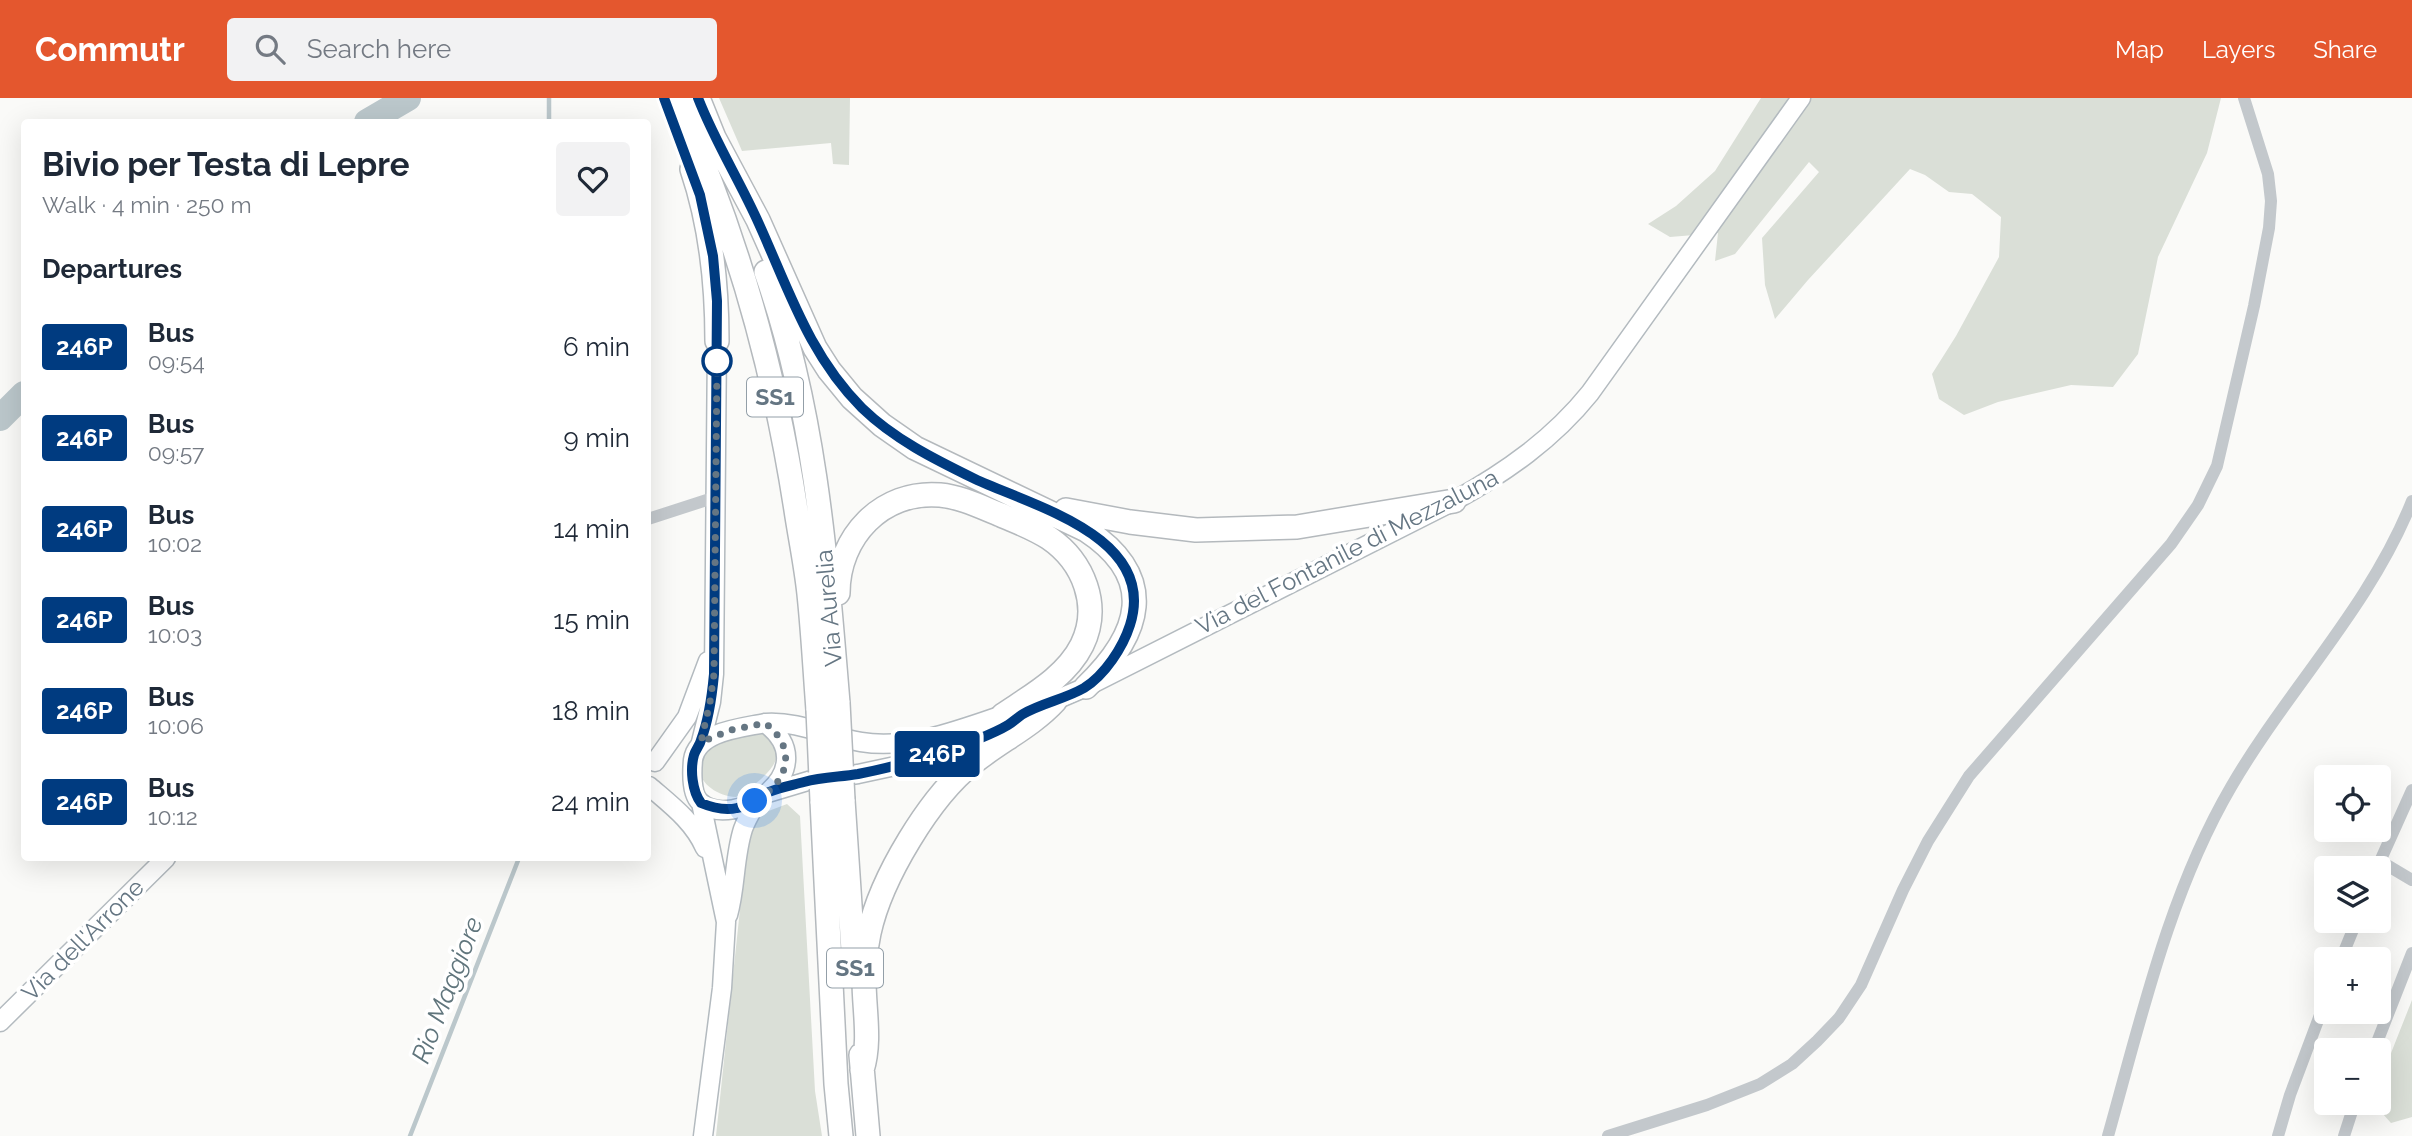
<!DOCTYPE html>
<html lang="en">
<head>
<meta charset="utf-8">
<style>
  :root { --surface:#fff; --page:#f2f2f3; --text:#1f2937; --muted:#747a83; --accent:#e4572e }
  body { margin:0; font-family:Raleway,sans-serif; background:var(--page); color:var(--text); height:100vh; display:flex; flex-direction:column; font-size:26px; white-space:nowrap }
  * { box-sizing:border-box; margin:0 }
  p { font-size:23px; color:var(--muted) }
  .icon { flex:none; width:38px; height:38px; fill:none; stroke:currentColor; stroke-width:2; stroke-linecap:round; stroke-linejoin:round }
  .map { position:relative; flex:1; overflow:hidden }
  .side { position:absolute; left:21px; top:21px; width:630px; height:742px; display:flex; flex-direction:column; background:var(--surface); border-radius:7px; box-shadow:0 7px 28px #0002 }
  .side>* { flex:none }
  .badge { padding:0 14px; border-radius:5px; font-size:24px; line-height:46px }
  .controls { position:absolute; left:2314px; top:667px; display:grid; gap:14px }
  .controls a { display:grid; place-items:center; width:77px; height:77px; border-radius:7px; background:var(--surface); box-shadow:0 7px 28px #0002; font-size:35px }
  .you { position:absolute; width:35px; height:35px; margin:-18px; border:5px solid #fff; border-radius:50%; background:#1a73e8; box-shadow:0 0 0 10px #1a73e833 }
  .map>.badge { position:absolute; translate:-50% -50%; box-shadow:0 0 0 4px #fff }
  h2 { padding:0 21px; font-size:26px; line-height:63px }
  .round { display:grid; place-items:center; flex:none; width:74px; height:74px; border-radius:7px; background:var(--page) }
  .summary { display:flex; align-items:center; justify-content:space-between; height:119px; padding:0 21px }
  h1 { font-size:33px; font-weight:700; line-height:52px }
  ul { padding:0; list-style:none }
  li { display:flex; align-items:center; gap:21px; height:91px; padding:0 21px }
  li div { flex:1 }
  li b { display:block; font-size:26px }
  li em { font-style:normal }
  li .badge { min-width:77px; font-weight:700; text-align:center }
  header { display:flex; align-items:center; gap:42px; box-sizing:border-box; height:98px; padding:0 35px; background:var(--accent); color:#fff }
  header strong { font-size:33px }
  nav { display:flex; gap:38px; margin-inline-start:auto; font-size:24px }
  .search { width:490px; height:63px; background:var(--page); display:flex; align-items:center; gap:18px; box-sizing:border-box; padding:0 24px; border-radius:7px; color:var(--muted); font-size:26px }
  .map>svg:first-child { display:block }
  .green { fill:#dadfd7 }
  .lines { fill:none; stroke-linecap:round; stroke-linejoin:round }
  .stream { stroke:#bbc7cb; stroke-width:4.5 }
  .river { stroke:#bbc7cb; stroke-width:26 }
  .secondary-casing { stroke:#b3babf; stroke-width:21 }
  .highway-casing { stroke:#b4b9bd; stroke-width:26 }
  .street { stroke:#c3c8cc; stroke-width:12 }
  .secondary { stroke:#fff; stroke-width:18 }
  .highway { stroke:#fff; stroke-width:23 }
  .highway-bridge-casing { stroke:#b4b9bd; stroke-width:26; stroke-linecap:butt }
  .highway-bridge { stroke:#fff; stroke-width:23 }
  .line-casing { stroke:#fff; stroke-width:16 }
  .line { stroke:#003b80; stroke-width:10 }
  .walk { stroke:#657683; stroke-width:7; stroke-dasharray:0 12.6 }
  .stop-dot { fill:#fff; stroke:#003b80; stroke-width:3.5 }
  .labels { text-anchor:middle; stroke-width:7; stroke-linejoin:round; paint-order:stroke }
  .shield { fill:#fff; stroke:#939fa8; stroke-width:2 }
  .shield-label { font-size:23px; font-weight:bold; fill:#657683 }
  .street-label { font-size:24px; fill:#657683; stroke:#fff }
  .water-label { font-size:26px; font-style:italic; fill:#60757c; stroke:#fff }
</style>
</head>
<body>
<header>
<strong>Commutr</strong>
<div class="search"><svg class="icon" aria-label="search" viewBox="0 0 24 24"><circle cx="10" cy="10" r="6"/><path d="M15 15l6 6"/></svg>Search here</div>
<nav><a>Map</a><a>Layers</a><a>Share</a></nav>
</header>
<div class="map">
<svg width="2412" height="1038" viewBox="0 0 2412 1038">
  <rect width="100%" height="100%" fill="#fafaf8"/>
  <path class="green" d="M719,0H850L849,67L833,66L831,45L742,53Z
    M1761,0H2221L2207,55L2158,159L2138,256L2113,289L2071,287L1998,304L1964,317L1939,301L1932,276L1956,238L1999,159L2001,119L1972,96L1949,94L1925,77L1910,71L1808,182L1775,221L1765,187L1762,140L1819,74L1809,64L1735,156L1715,163L1718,135L1670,139L1648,126L1676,108L1715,73Z
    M759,633C790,651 776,669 755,686C749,691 743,696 736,699C714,698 689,679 704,656C713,644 744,634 759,633Z
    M787,706L800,718L815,993L822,1038H716L747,745L758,717Z
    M2412,902V1019L2391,1025L2373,1005L2378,1004V988Z"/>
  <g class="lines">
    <path class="stream" d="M549,24V0
      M410,1038L519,760"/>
    <path class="river" d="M367,24L408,0
      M0,320L24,296"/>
    <defs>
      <path id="secondary" d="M765,625C828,672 733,735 700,704C691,696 692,673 693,662C697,633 742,630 765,625H766C800,623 828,639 861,644C909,652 957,632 1003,617L1013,616
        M701,644L711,604L714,576L717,243
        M655,664L687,619L708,563
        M649,688C671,707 693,723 705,750
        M768,695L808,683L858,676L914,664L966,646L1008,627L1023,616L1086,589L1454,403C1506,374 1553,341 1590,295L1801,0
        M701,705L726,824L722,890L703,1038
        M728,817C736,789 734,759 743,731C747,720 753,711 758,702
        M0,924L166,760"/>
      <path id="highway" d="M675,0C736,132 774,269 796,412C800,439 806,467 809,496C813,534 815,573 818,612
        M698,0L717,47
        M711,34L758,122L815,250L829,272L852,300L882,327L915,350L1086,432C1159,480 1141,536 1086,589
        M692,71C711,127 717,184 717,243
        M766,174C815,312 826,460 838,605
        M1066,412L1130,424L1196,432L1297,429L1454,403
        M838,495C838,439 882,392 940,397C961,399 981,409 1001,417C1017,424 1034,430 1049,440C1084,464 1101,508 1082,547C1066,579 1031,598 1003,617
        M843,702L854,867
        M822,703L836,986L841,1038
        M861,957L868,1038
        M862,972C871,943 864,912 864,882C864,866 866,850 869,835C881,780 930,698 974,664C1000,643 1032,628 1055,603"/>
    </defs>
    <use href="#secondary" class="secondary-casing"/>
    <use href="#highway" class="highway-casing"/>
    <path class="street" d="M648,421L716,399
      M2380,763L2412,782
      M2377,770L2412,692
      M2341,861L2357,822
      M2374,952L2412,855
      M1608,1038L1707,1007L1760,986L1792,966L1817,943L1839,920L1861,887L1903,792L1928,743L1969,678L2171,446L2198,407L2217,368L2254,208L2269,130L2271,103L2268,76L2244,0
      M2108,1038C2141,921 2169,795 2231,689C2287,592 2370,509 2412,403
      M2278,1038L2290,997L2326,901
      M2344,1038L2355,1004"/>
    <use href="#secondary" class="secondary"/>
    <use href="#highway" class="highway"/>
    <defs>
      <path id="highway-bridge" d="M838,605L843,702
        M818,612L822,703"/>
    </defs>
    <use href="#highway-bridge" class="highway-bridge-casing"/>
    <use href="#highway-bridge" class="highway-bridge"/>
  </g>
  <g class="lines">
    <defs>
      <path id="line" d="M664,0L700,97L713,158L717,203L714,576C712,598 709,621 701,642C700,647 696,651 694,657C690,671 692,693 701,705C713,710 724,713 737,710C749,708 758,699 769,694C780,689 793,687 804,684C822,679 840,679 858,676C894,669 929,659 964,647C978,641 995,635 1008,627C1013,624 1018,619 1023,616C1042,605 1065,601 1084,590C1105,577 1123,549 1130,527C1158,439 1033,408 975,381C934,361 894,341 862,310C809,257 789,192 759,126C740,83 715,44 698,0"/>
    </defs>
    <use href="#line" class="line-casing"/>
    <use href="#line" class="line"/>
    <path class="walk" d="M717,263L714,576L710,604L701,644L731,632L765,625C798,650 789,684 755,703"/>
  </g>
  <circle class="stop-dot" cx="717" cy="263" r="14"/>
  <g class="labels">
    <g class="shield">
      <rect x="747" y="279.5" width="56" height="39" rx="5"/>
      <rect x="827" y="850.5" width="56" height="39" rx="5"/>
    </g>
    <g class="shield-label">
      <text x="775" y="307">SS1</text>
      <text x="855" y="878">SS1</text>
    </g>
    <g class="street-label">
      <text transform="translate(1347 454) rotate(-27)" y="8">Via del Fontanile di Mezzaluna</text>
      <text transform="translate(829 510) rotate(-95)" y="8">Via Aurelia</text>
      <text transform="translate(83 842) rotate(-45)" y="8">Via dell'Arrone</text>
    </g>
    <g class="water-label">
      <text transform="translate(447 892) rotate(-69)" y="9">Rio Maggiore</text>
    </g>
  </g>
</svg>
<div class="controls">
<a><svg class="icon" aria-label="locate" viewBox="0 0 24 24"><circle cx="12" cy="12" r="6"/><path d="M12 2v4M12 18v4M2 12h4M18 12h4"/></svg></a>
<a><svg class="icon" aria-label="layers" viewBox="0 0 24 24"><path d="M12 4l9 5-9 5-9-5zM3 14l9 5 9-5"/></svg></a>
<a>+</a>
<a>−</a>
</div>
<div class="you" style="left:755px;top:703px"></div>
<b class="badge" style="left:937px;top:656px;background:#003b80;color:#fff">246P</b>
<section class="side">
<div class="summary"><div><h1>Bivio per Testa di Lepre</h1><p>Walk · 4 min · 250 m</p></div><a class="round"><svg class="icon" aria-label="heart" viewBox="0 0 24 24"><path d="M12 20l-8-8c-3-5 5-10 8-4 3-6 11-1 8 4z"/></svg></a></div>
<h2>Departures</h2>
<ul>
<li><span class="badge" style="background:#003b80;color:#fff">246P</span><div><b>Bus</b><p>09:54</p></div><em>6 min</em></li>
<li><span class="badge" style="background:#003b80;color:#fff">246P</span><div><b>Bus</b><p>09:57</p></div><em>9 min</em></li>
<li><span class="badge" style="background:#003b80;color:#fff">246P</span><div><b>Bus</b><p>10:02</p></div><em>14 min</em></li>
<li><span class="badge" style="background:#003b80;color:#fff">246P</span><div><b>Bus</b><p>10:03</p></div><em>15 min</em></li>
<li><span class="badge" style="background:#003b80;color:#fff">246P</span><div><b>Bus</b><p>10:06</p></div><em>18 min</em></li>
<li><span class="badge" style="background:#003b80;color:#fff">246P</span><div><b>Bus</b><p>10:12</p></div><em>24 min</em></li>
</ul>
</section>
</div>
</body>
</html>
